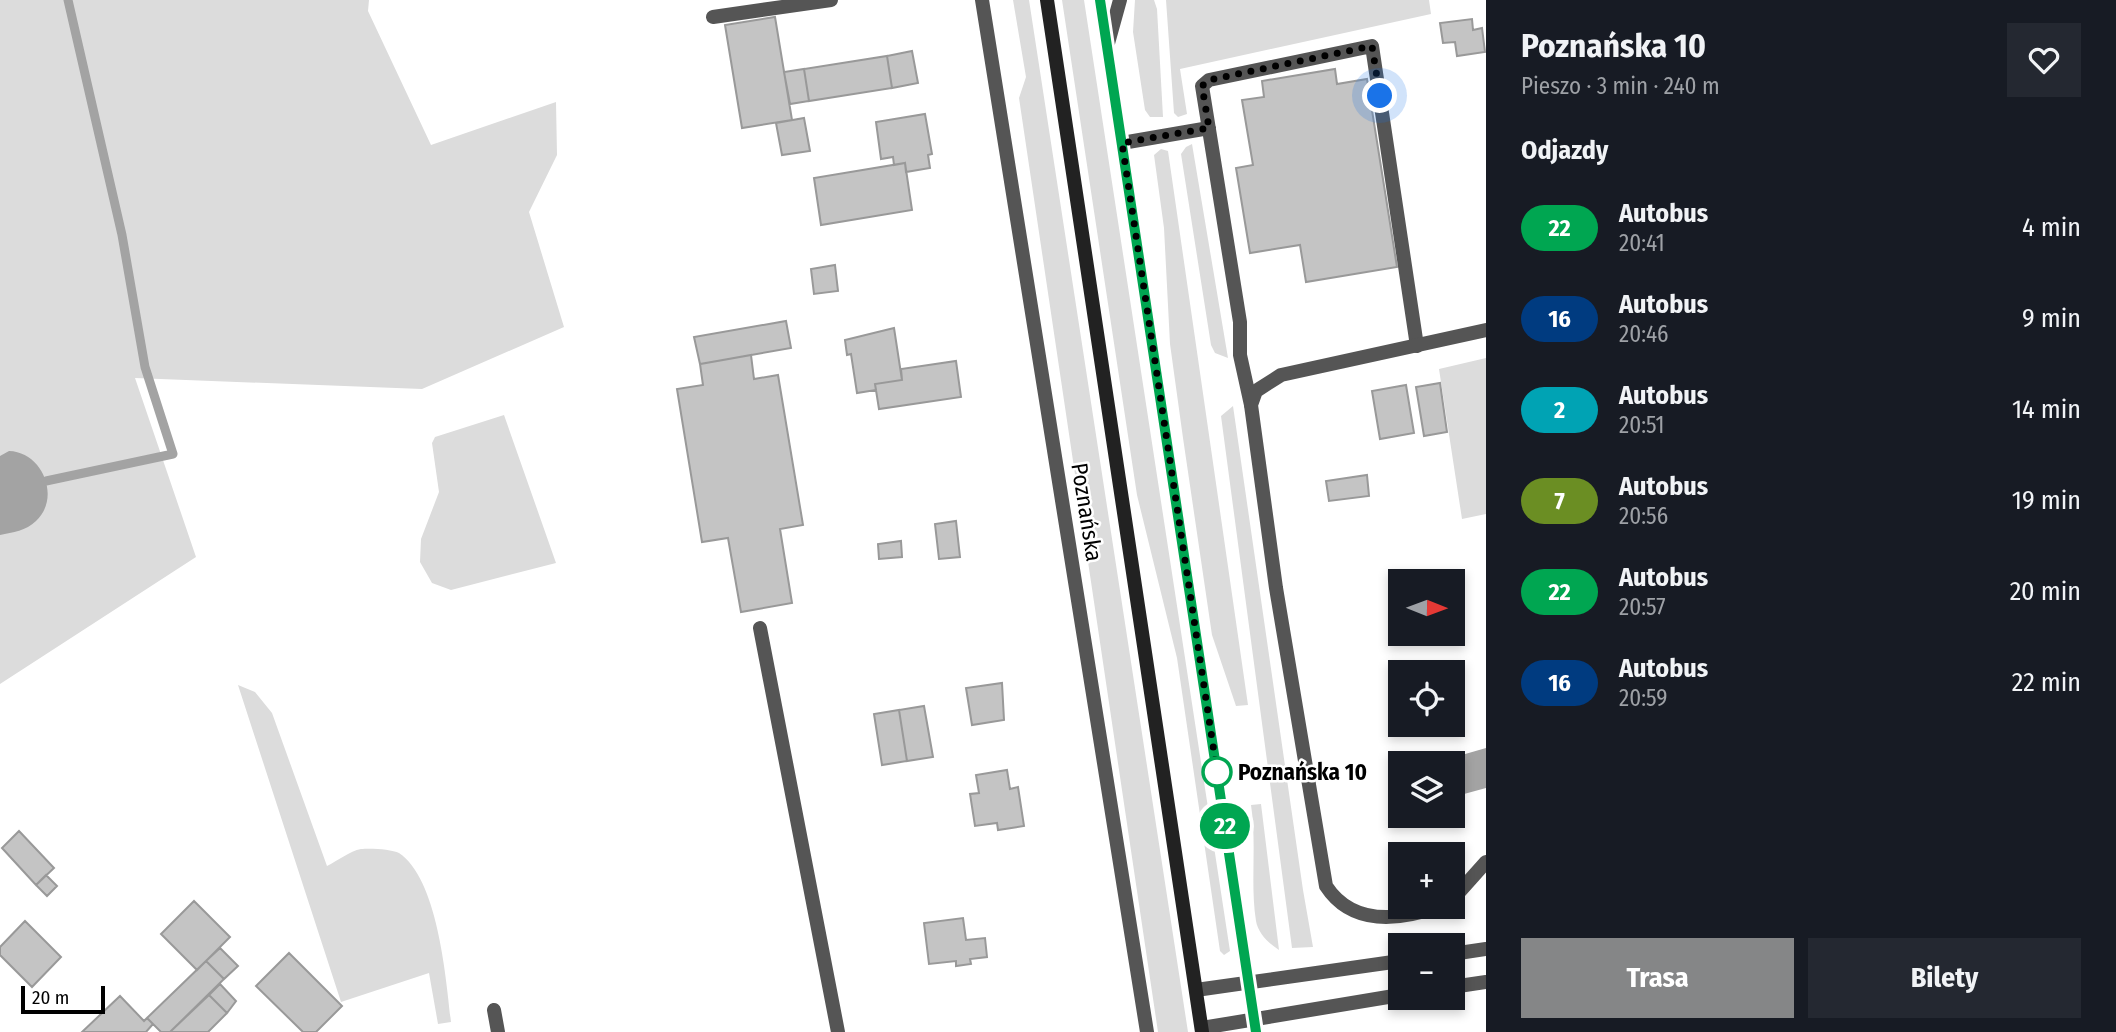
<!DOCTYPE html>
<html lang="pl">
<head>
<meta charset="utf-8">
<style>
  :root { --surface:#171b24; --page:#242831; --text:#f1f3f6; --muted:#9ea1a6; --accent:#858687 }
  body { margin:0; font-family:"Fira Sans Condensed",sans-serif; background:var(--page); color:var(--text); height:100vh; display:flex; flex-direction:column; font-size:26px; white-space:nowrap }
  * { box-sizing:border-box; margin:0 }
  p { font-size:23px; color:var(--muted) }
  .icon { flex:none; width:38px; height:38px; fill:none; stroke:currentColor; stroke-width:2; stroke-linecap:round; stroke-linejoin:round }
  .map { position:relative; flex:1; overflow:hidden }
  .sheet { display:flex; flex-direction:column; background:var(--surface); width:630px }
  .sheet>* { flex:none }
  .badge { padding:0 14px; border-radius:23px; font-size:24px; line-height:46px }
  .needle { width:46px; rotate:91deg }
  .fabs { position:absolute; left:1388px; top:569px; display:grid; gap:14px }
  .fabs a { display:grid; place-items:center; width:77px; height:77px; border-radius:0px; background:var(--surface); box-shadow:0 4px 10px #0003; font-size:35px }
  .scale { position:absolute; left:21px; bottom:18px; width:84px; box-sizing:border-box; padding-left:7px; border:4px solid #000; border-top:0; font-size:19px; line-height:24px; white-space:nowrap; color:#000; -webkit-text-stroke:5px #fff; paint-order:stroke }
  .you { position:absolute; width:35px; height:35px; margin:-18px; border:5px solid #fff; border-radius:50%; background:#1a73e8; box-shadow:0 0 0 10px #1a73e833 }
  .map>.badge { position:absolute; translate:-50% -50%; box-shadow:0 0 0 4px #fff }
  h2 { padding:0 35px; font-size:26px; line-height:63px }
  .round { display:grid; place-items:center; flex:none; width:74px; height:74px; border-radius:0px; background:var(--page) }
  .headline { display:flex; align-items:center; justify-content:space-between; height:119px; padding:0 35px }
  h1 { font-size:33px; font-weight:700; line-height:52px }
  .primary-button { display:flex; gap:14px; margin-top:auto; padding:14px 35px }
  .primary-button a { flex:1; height:80px; border-radius:0px; background:var(--accent); color:#fff; font-size:28px; font-weight:700; line-height:80px; text-align:center }
  .primary-button a+a { background:var(--page); color:var(--text) }
  ul { padding:0; list-style:none }
  li { display:flex; align-items:center; gap:21px; height:91px; padding:0 35px }
  li div { flex:1 }
  li b { display:block; font-size:26px }
  li em { font-style:normal }
  li .badge { min-width:77px; font-weight:700; text-align:center }
  main { display:flex; flex:1; min-height:0 }
  .map>svg:first-child { display:block }
  .green { fill:#dcdcdc }
  .water { fill:#a3a3a3 }
  .lines { fill:none; stroke-linecap:round; stroke-linejoin:round }
  .stream { stroke:#a3a3a3; stroke-width:9 }
  .building { fill:#c4c4c4; stroke:#999; stroke-width:2 }
  .lane { stroke:#555; stroke-width:14 }
  .street { stroke:#555; stroke-width:14 }
  .secondary { stroke:#222; stroke-width:14 }
  .line-casing { stroke:#fff; stroke-width:16 }
  .line { stroke:#00a651; stroke-width:10 }
  .walk { stroke:#000; stroke-width:7; stroke-dasharray:0 12.6 }
  .stop-dot { fill:#fff; stroke:#00a651; stroke-width:3.5 }
  .labels { text-anchor:middle; stroke-width:5; stroke-linejoin:round; paint-order:stroke }
  .street-label { font-size:23px; fill:#000; stroke:#fff }
  .stop-label { font-size:23px; font-weight:bold; fill:#000; stroke:#fff; text-anchor:start }
</style>
</head>
<body>
<main>
<div class="map">
<svg width="1486" height="1032" viewBox="0 0 1486 1032">
  <rect width="100%" height="100%" fill="#fff"/>
  <path class="green" d="M0,0H369L368,11L431,145L556,102L557,155L529,212L564,327L422,389L135,378L196,557L0,684Z
    M1013,0H1029L1188,1032H1158L1019,98L1026,77Z
    M1062,0H1084L1230,951L1224,955L1220,951L1177,658L1137,495Z
    M1135,0H1154L1157,9L1163,117H1150L1145,110L1133,32Z
    M1166,0H1429L1431,14L1180,69L1187,114L1178,117L1174,113Z
    M1192,144L1228,358L1215,353L1211,345L1181,154L1186,147Z
    M1161,149L1168,151L1248,705L1236,706L1212,635L1183,438L1170,344L1164,228L1154,155Z
    M1486,358V514L1462,519L1439,369Z
    M1233,406L1303,890L1313,947L1292,948L1221,416Z
    M504,415L556,563L451,590L432,583L420,562L421,539L439,492L432,443L435,437Z
    M238,685L255,692L272,713L327,866C337,861 350,851 361,849C370,848 392,849 399,853C438,879 446,978 451,1022L438,1024L429,973L341,1002Z
    M1261,804L1279,950C1269,944 1258,933 1256,921C1250,883 1257,844 1251,805Z"/>
  <path class="water" d="M9,451C43,452 61,498 36,521C26,531 13,532 0,535V456Z
    M1486,748V788L1453,797L1452,763H1434Z"/>
  <g class="lines">
    <path class="stream" d="M46,481L173,454L145,367L122,235L68,0"/>
  </g>
  <path class="building" d="M775,17L792,120L742,128L725,25Z
    M1472,19L1473,30L1482,28L1485,52L1457,56L1455,42L1443,43L1440,23Z
    M912,51L918,83L892,88L887,56Z
    M887,56L892,88L809,101L804,69Z
    M804,69L809,101L790,104L784,72Z
    M1335,69L1337,84L1367,79L1397,267L1306,282L1300,245L1250,253L1236,168L1253,165L1242,100L1264,97L1262,81Z
    M925,114L932,154L928,155L930,168L906,172L905,163L894,165L893,157L881,159L876,122Z
    M804,118L810,151L782,155L776,123Z
    M905,163L912,210L821,225L814,178Z
    M835,265L838,291L814,294L811,269Z
    M786,321L791,348L700,364L694,337Z
    M894,328L902,380L875,384L876,390L857,393L851,354L847,355L845,340Z
    M751,355L754,379L778,375L803,525L780,529L792,603L741,612L728,538L702,542L677,389L703,385L700,364Z
    M956,361L961,397L879,409L875,384L902,380L901,369Z
    M1440,383L1447,432L1424,436L1416,387Z
    M1406,385L1414,433L1380,439L1372,391Z
    M1367,475L1369,496L1329,501L1326,481Z
    M956,521L960,557L939,559L935,524Z
    M901,541L902,557L879,559L878,544Z
    M1002,683L1004,720L972,725L966,688Z
    M924,706L933,757L907,761L899,710Z
    M899,710L907,761L882,765L874,714Z
    M1007,770L1010,789L1018,787L1024,826L998,830L997,823L975,826L970,794L979,793L976,775Z
    M19,831L54,868L36,885L2,848Z
    M46,875L57,886L47,896L36,885Z
    M194,901L230,937L197,970L161,934Z
    M963,918L966,940L985,938L987,957L970,959L971,964L956,966V961L929,964L924,923Z
    M25,921L61,957L32,987L0,955V947Z
    M220,948L238,966L224,979L206,961Z
    M289,953L342,1006L316,1032H303L256,986Z
    M206,961L224,979L170,1032H161L147,1018Z
    M220,984L236,1001L227,1013L209,995Z
    M209,995L227,1013L208,1032H170Z
    M120,996L144,1021L147,1018L153,1024L146,1032H82Z"/>
  <g class="lines">
    <path class="lane" d="M713,17L831,0
      M1107,47L1120,0
      M1122,143L1209,128
      M1251,405L1240,355V322L1202,86L1209,80L1372,46L1417,346
      M760,628L838,1032
      M494,1010L498,1032"/>
    <path class="street" d="M982,0L1147,1032
      M1452,900L1486,862
      M1440,906C1399,921 1352,926 1326,886L1276,588L1251,405L1256,391L1281,375L1486,330
      M1452,954L1486,949
      M1452,987L1486,982
      M1196,990L1400,961
      M1202,1028L1400,995"/>
    <path class="secondary" d="M1047,0L1202,1032
      M1100,0L1256,1032"/>
  </g>
  <g class="lines">
    <defs>
      <path id="line" d="M1100,0L1256,1032"/>
    </defs>
    <use href="#line" class="line-casing"/>
    <use href="#line" class="line"/>
    <path class="walk" d="M1217,772L1122,143L1209,128L1202,86L1209,80L1372,46L1380,96"/>
  </g>
  <circle class="stop-dot" cx="1217" cy="772" r="14"/>
  <g class="labels">
    <g class="street-label">
      <text transform="translate(1087 512) rotate(81)" y="8">Poznańska</text>
    </g>
    <g class="stop-label">
      <text x="1238" y="780">Poznańska 10</text>
    </g>
  </g>
</svg>
<div class="fabs">
<a><svg class="needle" viewBox="-14 -14 28 28"><path d="M0-13l5 13h-10z" fill="#e53935"/><path d="M0 13l5-13h-10z" fill="#9ea1a6"/></svg></a>
<a><svg class="icon" aria-label="locate" viewBox="0 0 24 24"><circle cx="12" cy="12" r="6"/><path d="M12 2v4M12 18v4M2 12h4M18 12h4"/></svg></a>
<a><svg class="icon" aria-label="layers" viewBox="0 0 24 24"><path d="M12 4l9 5-9 5-9-5zM3 14l9 5 9-5"/></svg></a>
<a>+</a>
<a>−</a>
</div>
<div class="scale">20 m</div>
<div class="you" style="left:1380px;top:96px"></div>
<b class="badge" style="left:1225px;top:826px;background:#00a651;color:#fff">22</b>
</div>
<section class="sheet">
<div class="headline"><div><h1>Poznańska 10</h1><p>Pieszo · 3 min · 240 m</p></div><a class="round"><svg class="icon" aria-label="heart" viewBox="0 0 24 24"><path d="M12 20l-8-8c-3-5 5-10 8-4 3-6 11-1 8 4z"/></svg></a></div>
<h2>Odjazdy</h2>
<ul>
<li><span class="badge" style="background:#00a651;color:#fff">22</span><div><b>Autobus</b><p>20:41</p></div><em>4 min</em></li>
<li><span class="badge" style="background:#003b80;color:#fff">16</span><div><b>Autobus</b><p>20:46</p></div><em>9 min</em></li>
<li><span class="badge" style="background:#00a3b4;color:#fff">2</span><div><b>Autobus</b><p>20:51</p></div><em>14 min</em></li>
<li><span class="badge" style="background:#6b8e23;color:#fff">7</span><div><b>Autobus</b><p>20:56</p></div><em>19 min</em></li>
<li><span class="badge" style="background:#00a651;color:#fff">22</span><div><b>Autobus</b><p>20:57</p></div><em>20 min</em></li>
<li><span class="badge" style="background:#003b80;color:#fff">16</span><div><b>Autobus</b><p>20:59</p></div><em>22 min</em></li>
</ul>
<div class="primary-button"><a>Trasa</a><a>Bilety</a></div>
</section>
</main>
</body>
</html>
